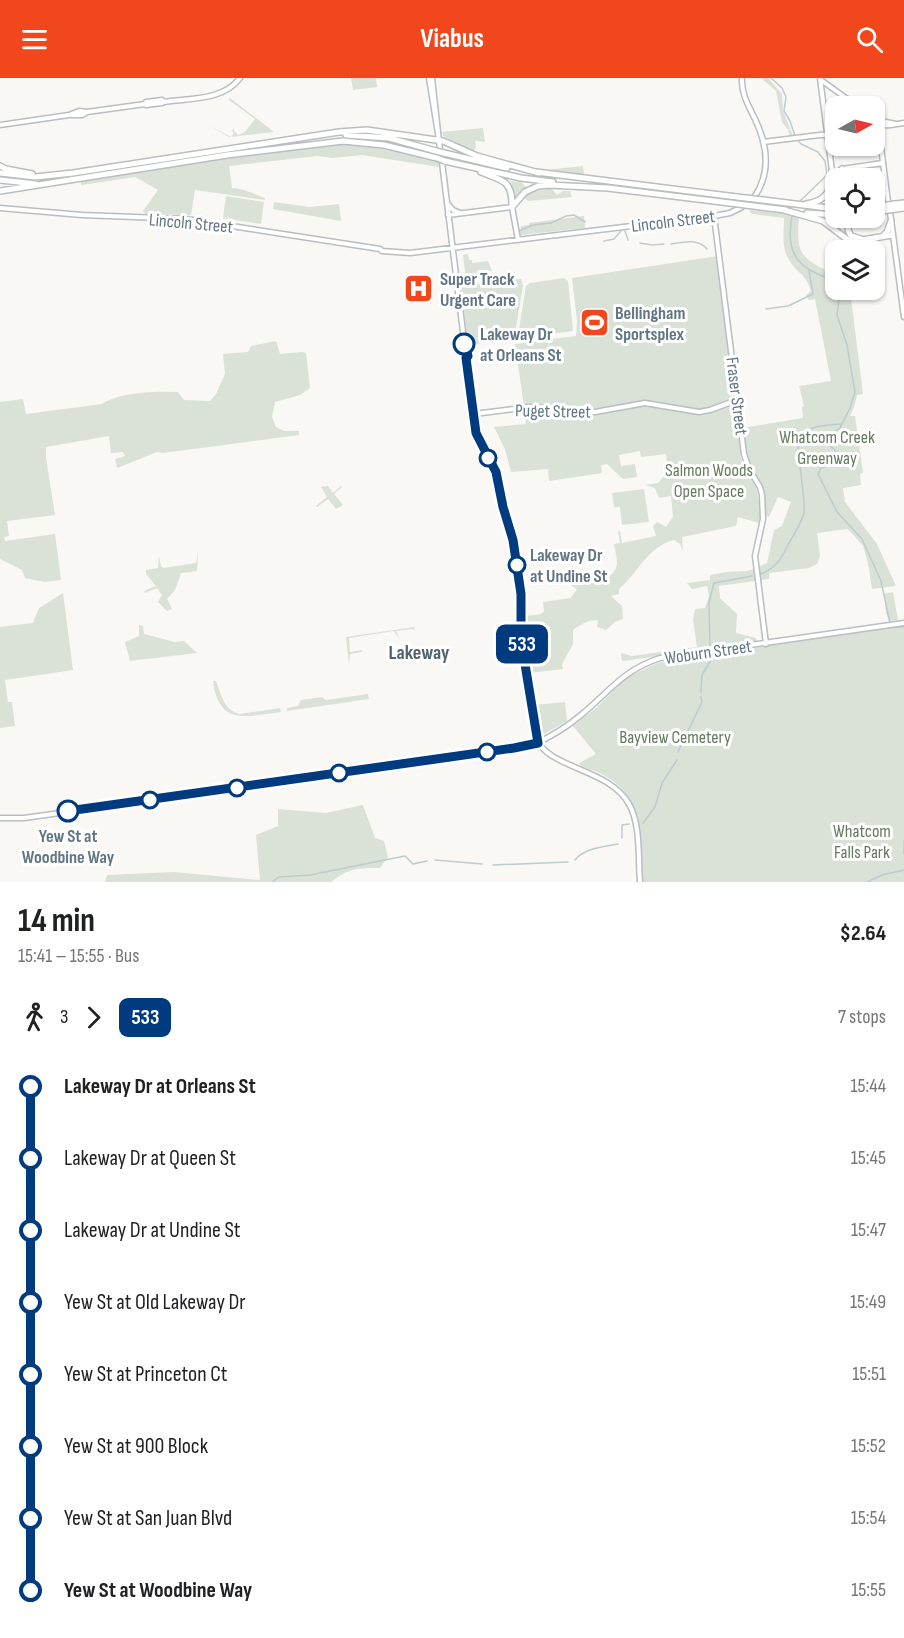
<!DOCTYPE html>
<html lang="en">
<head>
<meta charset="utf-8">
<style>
  :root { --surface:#fff; --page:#f6f6f6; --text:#202124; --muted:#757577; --accent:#f2471c }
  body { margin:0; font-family:"Sofia Sans Condensed",sans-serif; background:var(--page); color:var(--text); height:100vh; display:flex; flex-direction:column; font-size:22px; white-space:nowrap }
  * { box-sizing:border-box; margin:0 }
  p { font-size:20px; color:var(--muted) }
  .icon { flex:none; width:33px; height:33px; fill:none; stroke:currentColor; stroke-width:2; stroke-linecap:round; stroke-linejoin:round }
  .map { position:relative; height:804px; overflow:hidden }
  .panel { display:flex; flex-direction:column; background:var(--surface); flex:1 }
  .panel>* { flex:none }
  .badge { padding:0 12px; border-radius:9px; font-size:21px; line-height:39px }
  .needle { width:39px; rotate:82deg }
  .tools { position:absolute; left:825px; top:18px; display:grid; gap:12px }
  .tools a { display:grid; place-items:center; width:60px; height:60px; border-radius:12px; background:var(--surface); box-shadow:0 2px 4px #0004; font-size:30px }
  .map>.badge { position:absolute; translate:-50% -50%; box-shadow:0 0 0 3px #fff }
  .legs { display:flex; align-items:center; gap:9px; height:66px; padding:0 18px; font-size:20px }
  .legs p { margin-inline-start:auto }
  .headline { display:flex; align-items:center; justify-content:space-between; height:102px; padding:0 18px }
  h1 { font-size:33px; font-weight:700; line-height:45px }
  ul { padding:0 18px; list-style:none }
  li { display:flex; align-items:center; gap:21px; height:72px; font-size:22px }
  li i { display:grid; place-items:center; width:9px; height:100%; margin:0 8px; background:currentColor }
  li i::after { content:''; width:15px; height:15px; margin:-8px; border:4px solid; border-radius:50%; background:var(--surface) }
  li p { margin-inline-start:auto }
  li:first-child i { background:linear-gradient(#0000 50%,currentColor 0) }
  li:last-child i { background:linear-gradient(currentColor 50%,#0000 0) }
  header { display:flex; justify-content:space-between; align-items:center; height:78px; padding:0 18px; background:var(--accent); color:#fff; font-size:27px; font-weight:700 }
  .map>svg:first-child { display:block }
  .green { fill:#dae1d6 }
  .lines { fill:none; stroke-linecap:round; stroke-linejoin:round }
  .stream { stroke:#becbcf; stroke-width:1.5 }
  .secondary-casing { stroke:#b8bec2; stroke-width:7 }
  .highway-casing { stroke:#babec1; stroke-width:8 }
  .secondary { stroke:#fff; stroke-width:4 }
  .highway { stroke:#fff; stroke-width:5 }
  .highway-bridge-casing { stroke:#babec1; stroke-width:8; stroke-linecap:butt }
  .highway-bridge { stroke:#fff; stroke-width:5 }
  .line-1-casing { stroke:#fff; stroke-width:14 }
  .line-1 { stroke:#003b80; stroke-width:9 }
  .stop-1-dot { fill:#fff; stroke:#003b80; stroke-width:3 }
  .labels { text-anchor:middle; stroke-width:6; stroke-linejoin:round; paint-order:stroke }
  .street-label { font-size:18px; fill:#617583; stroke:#fff }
  .poi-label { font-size:18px; font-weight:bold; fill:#617583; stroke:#fff; text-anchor:start }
  .stop-label { font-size:18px; font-weight:bold; fill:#617583; stroke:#fff; text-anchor:start }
  .park-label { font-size:18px; fill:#667a60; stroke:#fff }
  .neighbourhood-label { font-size:20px; font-weight:bold; fill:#53636e; stroke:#fff }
</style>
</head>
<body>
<header><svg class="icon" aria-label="menu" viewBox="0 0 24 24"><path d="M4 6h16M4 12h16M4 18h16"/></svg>Viabus<svg class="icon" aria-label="search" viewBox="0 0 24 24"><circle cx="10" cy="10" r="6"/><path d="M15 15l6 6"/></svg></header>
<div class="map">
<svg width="904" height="804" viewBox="0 0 904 804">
  <rect width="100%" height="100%" fill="#f9f8f5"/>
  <path class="green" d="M351,0H376L377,9L353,12Z
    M761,0H768L782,16L783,33L793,58H790L788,52L782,44L776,13Z
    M230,20L274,54L229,59L209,47L231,59L234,55L232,53L234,50V53L238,57L245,54L255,41L229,22Z
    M483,50L485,64L475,63L476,69L474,73L443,58L442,54Z
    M340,66L370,68L438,84L439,89L362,77L333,80L317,78L229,88L232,110C247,111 252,116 265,120V122L195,112L191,137L145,136L143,133L158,112L135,99L81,107V104L212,82Z
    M583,88L584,97L546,92Z
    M511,103L521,104L527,110L514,120Z
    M551,110L557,117L563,113H570L572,119L529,123L522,120L529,115Z
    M226,118L264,124L261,146L223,140Z
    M274,124L309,129L339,126L341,143L273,131Z
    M749,132L799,137C796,178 800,179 835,197L836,212H850L863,316L857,317L854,329L850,338H855L863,395L860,396L861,407L843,410L845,424L877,466L896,508L872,511L868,485L863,468L848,451L817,455L820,478L817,486L809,490L769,495V501L719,508L720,520L737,536L736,555L756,560L757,565L622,583L621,575L632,578L697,569L693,541L695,531L705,530L709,518L707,508L692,511L687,505L710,502V497L726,494L748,493L767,485L774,452L782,448L791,424L778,419L769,439L766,437L763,412L748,384L742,350L803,340L802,329L804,328L799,308L831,303L815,221L809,222L806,217L811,213C805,194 798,197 789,182C781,170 784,153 784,140L752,136Z
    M584,138L585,150L520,157L521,148L529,147V145Z
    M468,176L469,182H472V185L488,183L492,193L479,194V200L466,202L463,177Z
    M718,178L734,311L733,321L712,330L699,332L648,323L589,333L524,328L515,266L576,258L577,242L572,200Z
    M564,200L568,203L573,253L521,260L519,251L526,208L530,205Z
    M521,201L523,207L516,250L517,260L468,267L461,208Z
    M276,263L280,276L302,274L306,275L310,310L300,317L275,324L272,339L276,349L284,353H299V357L163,375L157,374L117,390L115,381L125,378L123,374L111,375L109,358L46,369V380L55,437L7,443L9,458L4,459L5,463L55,456L61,502L45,504L25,500L22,492L0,481V324L23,321L26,336L102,326C120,314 157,313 178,314L184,322L210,323L216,316L225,296L223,276L248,274L251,268Z
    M733,326L735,328L741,379L746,393L756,409L761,434L759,445L738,439L736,448L682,459L683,473L680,466L674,462C648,468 638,495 619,511V516L611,518L622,528L623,541L615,544L606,552L597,549L598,542C587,542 582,546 573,552V566L562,586L563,591L529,595C527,579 517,546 526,533L527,538L541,536L544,533L543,524L571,520L577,511L569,506C584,504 616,506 617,485C617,479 615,472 614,466L620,465L618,453H620L622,465L656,458L653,448L657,444L666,449L673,439L671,418L659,420L655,410L645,407L658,405L668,393L666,376L641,379L640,373L619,377L621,388L635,386L637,399L623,401L607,386L601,387L602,395L549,403L548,391L511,394L505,371L494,349L526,346L524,331H528L590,336L646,327L682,334L703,336Z
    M328,408L333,415L341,408L342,409L334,416L343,427L336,431L328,421L317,429L316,428L327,419L321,409Z
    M644,411L649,444L622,447L620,429H614L612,415Z
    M198,474L197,493L181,495L175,512L167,521L172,531L167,533L158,524L162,517L157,510L145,515L144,513L156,508L146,496V492L158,490L159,478L161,488L163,490L196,485Z
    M893,514L898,542L889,543L886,535L884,516Z
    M63,515L73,592L5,602L8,624H12L15,648L0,650V549L33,545L39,530Z
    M139,547L143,548L144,556L175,564L184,563L197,575L130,583L125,564L139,558Z
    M904,547V804H643C640,767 644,720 607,699C599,694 589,691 581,688L579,685L596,676L573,648L596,630L626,600L657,585Z
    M414,549L415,552L412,551L396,553L400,563L394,553L349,560L350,574L362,572V574L350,576L349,587L346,559Z
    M213,603H216C221,616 224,633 240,636L280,630L281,634C247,638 219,649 213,603Z
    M368,616L369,621L287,633V630L298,628L301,622L322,619L326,622Z
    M565,624L567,643L541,658L538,654L534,627Z
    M363,727L375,760L384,763L388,779L380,790C358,790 349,790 331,804H105L107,797L174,794L260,802L256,757L278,748V731L326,735Z"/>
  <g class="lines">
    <path class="stream" d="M771,0L782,10L786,19L784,33L790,43L795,58L801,66L818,74L825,83L827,97L800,123
      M792,138C788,160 789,180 810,192C818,197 827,199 836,205
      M519,153L533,147L551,145L566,138L574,137L585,144
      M625,153L628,162
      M604,163L614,161L621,153
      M640,165L652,167L664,166
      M671,166C683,164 698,160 707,171
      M840,212L837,237L847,267L855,314L850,330L840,350C833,355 827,354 828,366L836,373V380L829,387L821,390L818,396L837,434L862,461L881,503L890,545
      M766,231L788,228L813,216L809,193
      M761,496C776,490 781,481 788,467C793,457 802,445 804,434C806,419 795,368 799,360C807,347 829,347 842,346
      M893,549H904
      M710,570L709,525L714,505L752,498
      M701,614L702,597L711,582V577
      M678,674L702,624L701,619
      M643,745L655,729L662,705L677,682
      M622,760V747L629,746
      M904,763V776
      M435,782L482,786
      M575,782C584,770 604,769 618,766
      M493,787L568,784
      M272,804L279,799L310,797L405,778L413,786L427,783
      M867,804L882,797L904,792"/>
    <defs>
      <path id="secondary" d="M429,0L439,62
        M432,0L440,72
        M742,0C741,15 748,27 755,41C767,66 771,94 755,118
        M820,0L832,93
        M821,2L857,28
        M145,26L146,27L162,25L164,24C189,20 223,23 240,0
        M145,26L146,24L162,22L163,23
        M69,37H82L87,34L145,26
        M874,42C883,51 893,46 904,45
        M878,45L888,124
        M0,47L69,37L79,33L87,34
        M874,48L881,43L896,46
        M763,64L836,55
        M442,84L465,270L468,278L466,279
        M842,91L883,85
        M447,125L453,132L460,135
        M0,130L82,137L186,141L380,171L382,173L410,175L714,138L730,135L742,129
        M890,134L904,239
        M448,137L512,129L518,162
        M714,138L744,376L749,391L760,409L762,417L763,441L755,478L766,566
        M465,271L464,275L466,279L476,355L497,394L503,429L513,462L521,516L520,556L536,660C548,691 609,690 629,726C641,747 638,780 640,804
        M474,336L529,329L595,334L645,325L699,334L710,332L737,322
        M0,740H24L124,726L533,667C550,659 567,649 581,637C609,614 623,592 660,580L904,545"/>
      <path id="highway" d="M346,57L389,60L436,73
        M444,75L507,90
        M445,83L521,100L553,104
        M0,88L6,91L32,96
        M481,94C501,102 512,102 512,126
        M536,94L737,119
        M0,95L35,99L73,95L339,54L367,52L443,63L477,78L539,95
        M835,99L842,91
        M0,102L36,106
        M0,113L227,77L343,63L384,67L437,80
        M763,122L836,131
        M806,126C824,124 834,112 832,93
        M895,126L904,125
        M874,127H885
        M512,129L525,114L538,108L549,107L608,110L730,125
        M761,129L786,132
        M896,131L904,130
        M784,132L823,143L848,162L856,163L892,157
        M807,135L836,137
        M874,135L879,134
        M855,140L849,145L848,152L851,158L861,161
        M883,158L887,154L891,143"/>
    </defs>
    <use href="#secondary" class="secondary-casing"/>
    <use href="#highway" class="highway-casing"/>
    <use href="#secondary" class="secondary"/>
    <use href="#highway" class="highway"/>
    <defs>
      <path id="highway-bridge" d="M436,73L444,75
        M437,80L445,83
        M737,119L763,122
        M730,125L761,129
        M881,128L895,126
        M882,133L896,131"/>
    </defs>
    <use href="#highway-bridge" class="highway-bridge-casing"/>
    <use href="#highway-bridge" class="highway-bridge"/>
  </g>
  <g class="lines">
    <defs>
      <path id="line-1" d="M68,733L514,670L538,665L521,562V516L513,462L503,429L496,394L476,355L466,280L468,278L464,266"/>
    </defs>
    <use href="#line-1" class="line-1-casing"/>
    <use href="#line-1" class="line-1"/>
  </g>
  <defs>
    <symbol id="hospital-square" viewBox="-11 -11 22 22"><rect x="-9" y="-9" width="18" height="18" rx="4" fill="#f2471c" stroke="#fff"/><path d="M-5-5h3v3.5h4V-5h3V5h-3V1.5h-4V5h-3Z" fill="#fff"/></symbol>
    <symbol id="stadium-square" viewBox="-11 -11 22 22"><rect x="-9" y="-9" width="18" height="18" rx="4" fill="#f2471c" stroke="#fff"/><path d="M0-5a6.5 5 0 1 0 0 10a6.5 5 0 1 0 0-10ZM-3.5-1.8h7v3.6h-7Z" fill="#fff"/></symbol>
  </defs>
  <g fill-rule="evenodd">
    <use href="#hospital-square" x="402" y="194" width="33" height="33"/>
    <use href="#stadium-square" x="578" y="228" width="33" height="33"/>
  </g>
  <g class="stop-1-dot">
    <circle cx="464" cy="266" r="10"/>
    <circle cx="488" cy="380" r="8"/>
    <circle cx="517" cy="487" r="8"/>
    <circle cx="487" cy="674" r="8"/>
    <circle cx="339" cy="695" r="8"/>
    <circle cx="237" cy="710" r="8"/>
    <circle cx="150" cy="722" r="8"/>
    <circle cx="68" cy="733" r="10"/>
  </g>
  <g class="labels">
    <g class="street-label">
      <text transform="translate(673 143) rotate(-7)" y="6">Lincoln Street</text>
      <text transform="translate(191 145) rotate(5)" y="6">Lincoln Street</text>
      <text transform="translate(737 318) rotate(83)" y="6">Fraser Street</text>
      <text transform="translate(553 333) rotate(1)" y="6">Puget Street</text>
      <text transform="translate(708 574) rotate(-8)" y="6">Woburn Street</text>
    </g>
    <g class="poi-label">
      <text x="440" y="207">Super Track<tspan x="440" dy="21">Urgent Care</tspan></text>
      <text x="615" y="241">Bellingham<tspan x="615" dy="21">Sportsplex</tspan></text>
    </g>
    <g class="stop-label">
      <text x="480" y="262">Lakeway Dr<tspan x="480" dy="21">at Orleans St</tspan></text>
      <text x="530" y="483">Lakeway Dr<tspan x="530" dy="21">at Undine St</tspan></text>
      <text x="68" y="764" text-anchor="middle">Yew St at<tspan x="68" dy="21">Woodbine Way</tspan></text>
    </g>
    <g class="park-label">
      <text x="827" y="365">Whatcom Creek<tspan x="827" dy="21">Greenway</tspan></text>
      <text x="709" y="398">Salmon Woods<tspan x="709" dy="21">Open Space</tspan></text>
      <text x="675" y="665">Bayview Cemetery</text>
      <text x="862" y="759">Whatcom<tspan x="862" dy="21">Falls Park</tspan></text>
    </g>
    <g class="neighbourhood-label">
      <text x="419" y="581">Lakeway</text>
    </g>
  </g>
</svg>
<div class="tools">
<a><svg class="needle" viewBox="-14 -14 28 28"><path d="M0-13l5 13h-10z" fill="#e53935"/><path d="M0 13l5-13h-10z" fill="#757577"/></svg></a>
<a><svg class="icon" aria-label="locate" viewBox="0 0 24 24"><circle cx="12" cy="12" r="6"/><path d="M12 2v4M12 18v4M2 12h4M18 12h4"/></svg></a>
<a><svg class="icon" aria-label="layers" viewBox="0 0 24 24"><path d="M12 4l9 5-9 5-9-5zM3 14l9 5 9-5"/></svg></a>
</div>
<b class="badge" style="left:522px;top:566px;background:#003b80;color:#fff">533</b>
</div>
<section class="panel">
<div class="headline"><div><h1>14 min</h1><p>15:41 – 15:55 · Bus</p></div><b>$2.64</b></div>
<div class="legs"><svg class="icon" aria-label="walk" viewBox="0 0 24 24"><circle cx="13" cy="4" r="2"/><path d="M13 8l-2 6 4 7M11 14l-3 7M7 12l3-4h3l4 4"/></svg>3<svg class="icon" aria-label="forward" viewBox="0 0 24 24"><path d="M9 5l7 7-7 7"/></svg><b class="badge" style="background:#003b80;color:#fff">533</b><p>7 stops</p></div>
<ul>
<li><i style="color:#003b80"></i><b>Lakeway Dr at Orleans St</b><p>15:44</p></li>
<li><i style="color:#003b80"></i><span>Lakeway Dr at Queen St</span><p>15:45</p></li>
<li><i style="color:#003b80"></i><span>Lakeway Dr at Undine St</span><p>15:47</p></li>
<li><i style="color:#003b80"></i><span>Yew St at Old Lakeway Dr</span><p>15:49</p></li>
<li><i style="color:#003b80"></i><span>Yew St at Princeton Ct</span><p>15:51</p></li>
<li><i style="color:#003b80"></i><span>Yew St at 900 Block</span><p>15:52</p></li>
<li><i style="color:#003b80"></i><span>Yew St at San Juan Blvd</span><p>15:54</p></li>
<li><i style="color:#003b80"></i><b>Yew St at Woodbine Way</b><p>15:55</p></li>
</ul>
</section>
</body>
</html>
